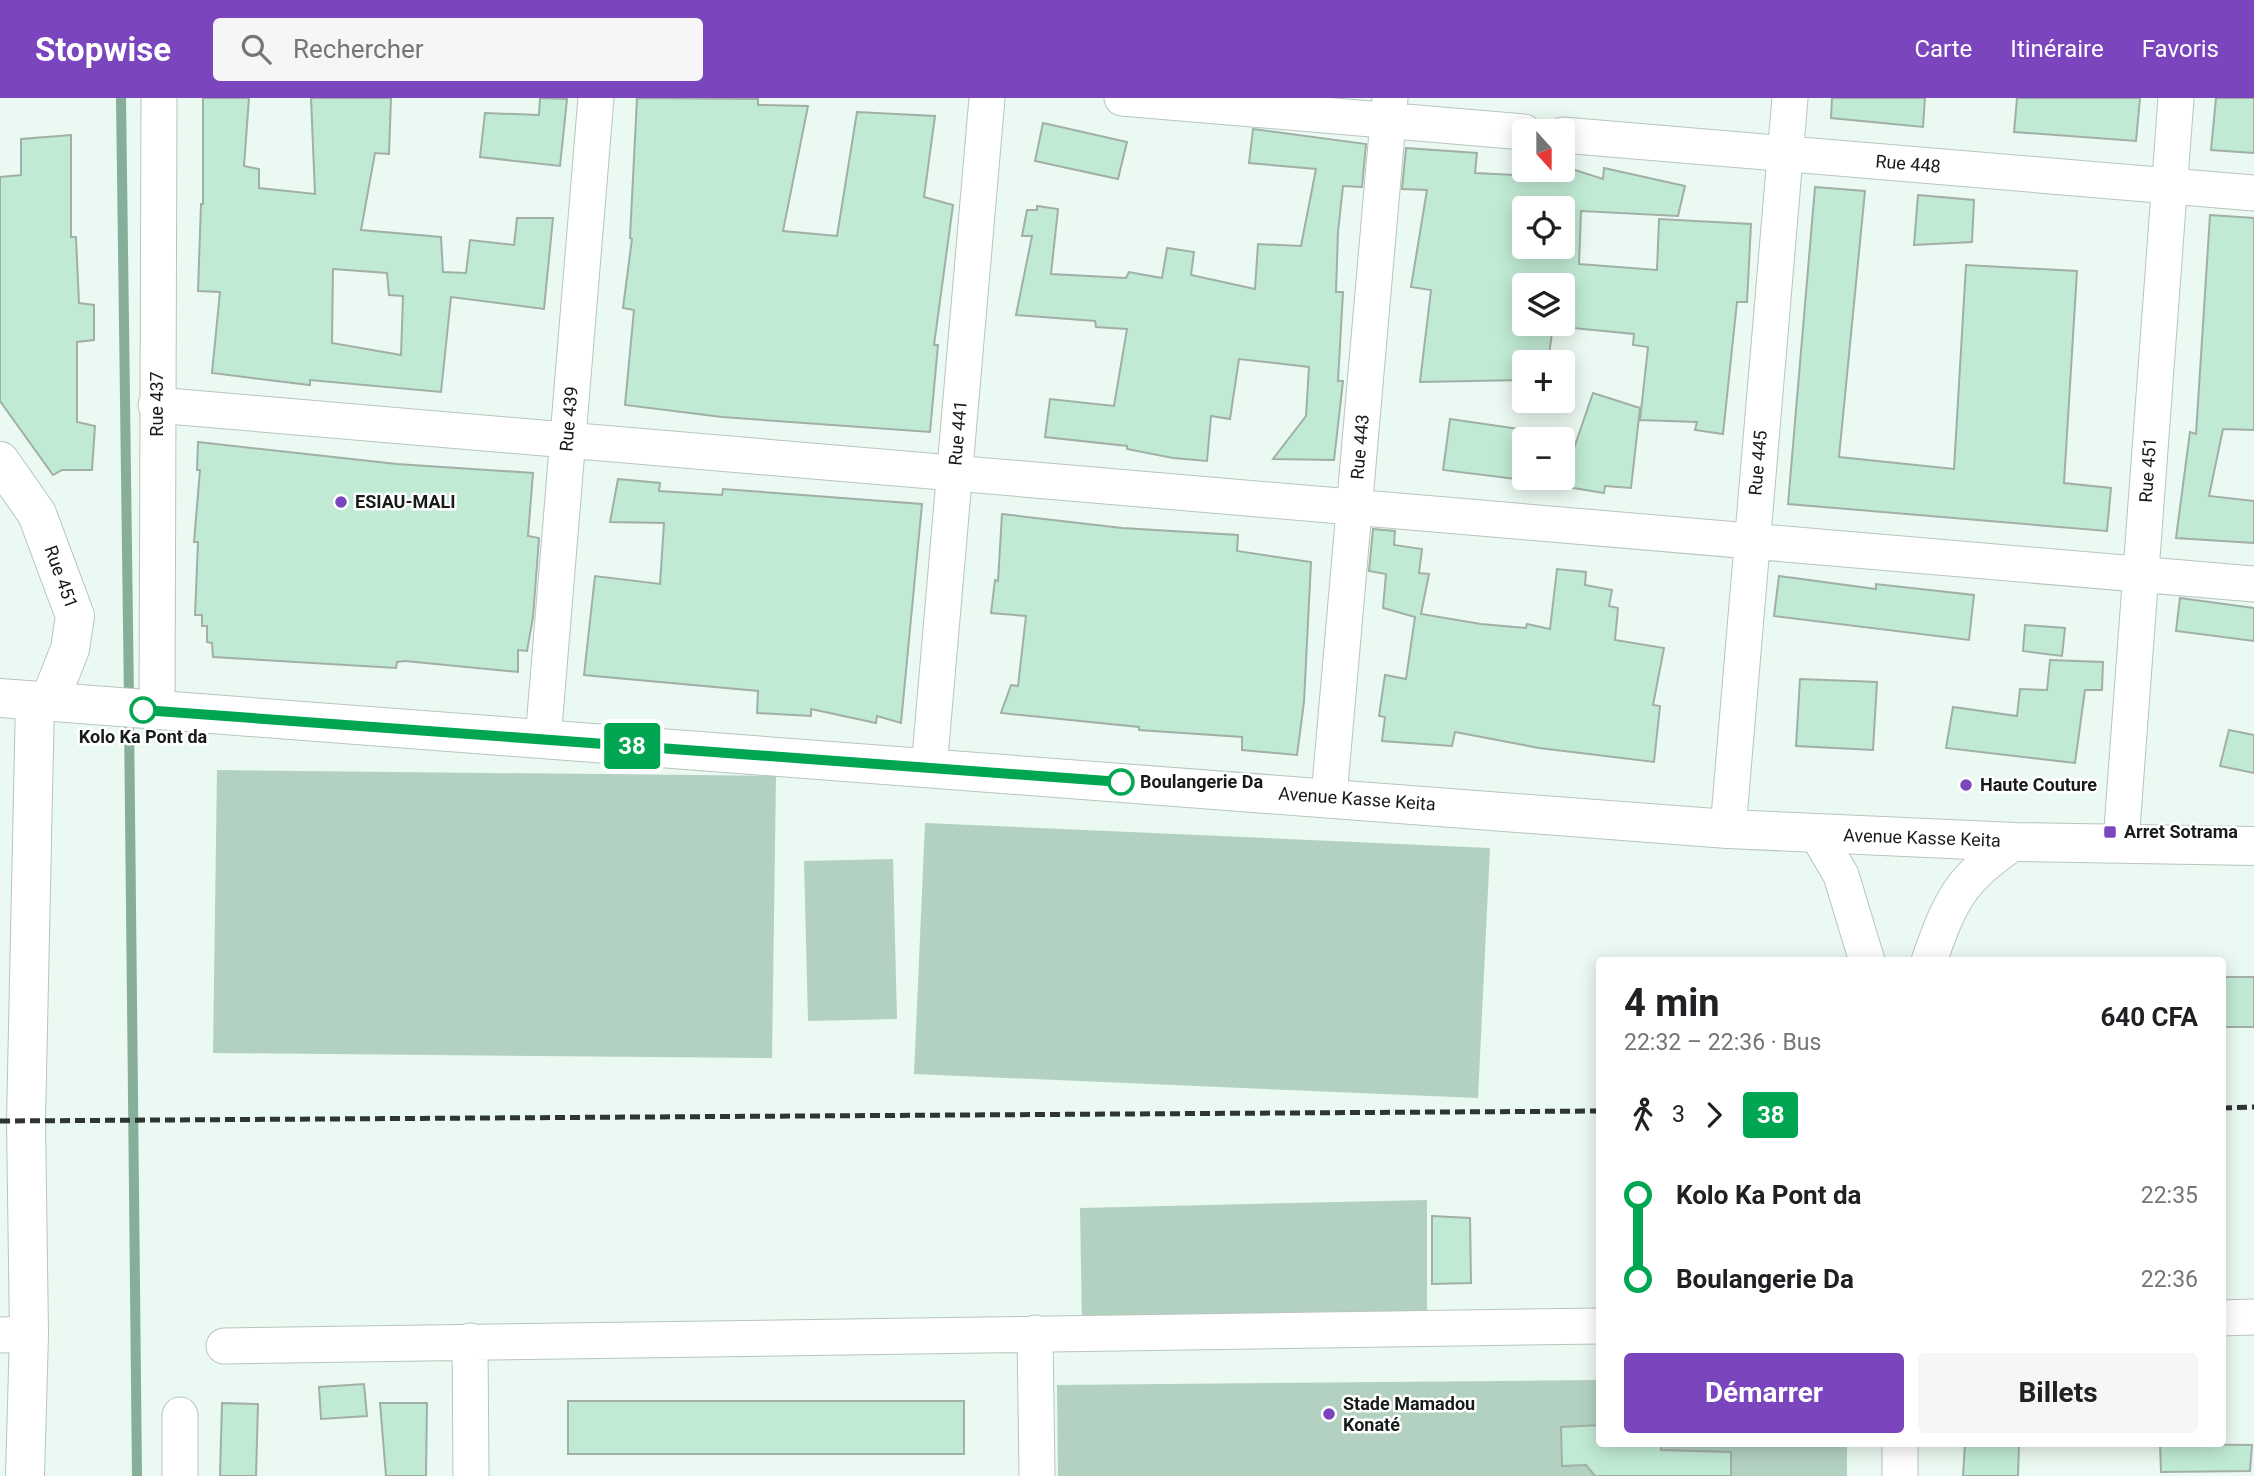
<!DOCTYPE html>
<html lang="fr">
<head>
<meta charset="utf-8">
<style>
  :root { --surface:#fff; --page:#f6f6f6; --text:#202124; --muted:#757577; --accent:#7b46bd }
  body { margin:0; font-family:Roboto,sans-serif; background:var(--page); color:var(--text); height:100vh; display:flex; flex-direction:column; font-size:26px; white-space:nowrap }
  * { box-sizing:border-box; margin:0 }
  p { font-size:23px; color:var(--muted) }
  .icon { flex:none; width:38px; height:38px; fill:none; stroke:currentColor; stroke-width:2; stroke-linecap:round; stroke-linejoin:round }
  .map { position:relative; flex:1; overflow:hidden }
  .drawer { position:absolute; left:1596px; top:859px; width:630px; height:490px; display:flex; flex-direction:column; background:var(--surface); border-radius:7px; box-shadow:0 4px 18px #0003 }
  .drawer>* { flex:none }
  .badge { padding:0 14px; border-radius:5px; font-size:24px; line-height:46px }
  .needle { width:46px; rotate:159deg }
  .controls { position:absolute; left:1512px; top:21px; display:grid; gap:14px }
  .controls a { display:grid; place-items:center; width:63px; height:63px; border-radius:7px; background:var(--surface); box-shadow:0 4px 18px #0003; font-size:35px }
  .map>.badge { position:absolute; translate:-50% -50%; box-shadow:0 0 0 4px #fff }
  .legs { display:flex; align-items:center; gap:10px; height:77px; padding:0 28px; font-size:23px }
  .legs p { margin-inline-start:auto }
  .summary { display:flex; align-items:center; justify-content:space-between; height:119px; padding:0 28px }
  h1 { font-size:38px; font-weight:700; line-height:52px }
  .action { display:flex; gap:14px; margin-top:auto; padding:14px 28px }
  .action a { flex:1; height:80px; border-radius:7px; background:var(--accent); color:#fff; font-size:28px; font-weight:700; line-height:80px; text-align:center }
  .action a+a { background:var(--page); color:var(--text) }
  ul { padding:0 28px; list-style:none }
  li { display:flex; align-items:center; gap:24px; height:84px; font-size:26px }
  li i { display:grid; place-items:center; width:10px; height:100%; margin:0 9px; background:currentColor }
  li i::after { content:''; width:18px; height:18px; margin:-9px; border:5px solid; border-radius:50%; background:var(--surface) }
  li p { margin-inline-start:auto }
  li:first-child i { background:linear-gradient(#0000 50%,currentColor 0) }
  li:last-child i { background:linear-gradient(currentColor 50%,#0000 0) }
  header { display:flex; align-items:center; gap:42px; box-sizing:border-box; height:98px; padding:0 35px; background:var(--accent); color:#fff }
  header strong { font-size:33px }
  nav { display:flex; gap:38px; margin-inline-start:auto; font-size:24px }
  .search { width:490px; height:63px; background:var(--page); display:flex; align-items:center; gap:18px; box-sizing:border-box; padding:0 24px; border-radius:7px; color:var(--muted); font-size:26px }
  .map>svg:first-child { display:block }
  .green { fill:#b3d1c1 }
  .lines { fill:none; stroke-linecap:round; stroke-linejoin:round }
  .stream { stroke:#86ae98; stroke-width:10 }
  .building { fill:#c0ead3; stroke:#a1afa7; stroke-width:2; fill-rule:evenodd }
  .minor-casing { stroke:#b7c5bd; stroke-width:37 }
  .tertiary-casing { stroke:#b7c5bd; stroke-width:40 }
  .secondary-casing { stroke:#b7c5bd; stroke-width:40 }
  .minor { stroke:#fff; stroke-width:35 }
  .tertiary { stroke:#fff; stroke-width:38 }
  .secondary { stroke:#fff; stroke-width:38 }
  .rail { stroke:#2f3632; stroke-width:5; stroke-dasharray:10 5; stroke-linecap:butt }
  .line-1-casing { stroke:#fff; stroke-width:16 }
  .line-1 { stroke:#00a651; stroke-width:10 }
  .poi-dot { fill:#7b46bd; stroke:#fff; stroke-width:2.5 }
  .stop-1-dot { fill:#fff; stroke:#00a651; stroke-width:3.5 }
  .labels { text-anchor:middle; stroke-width:5; stroke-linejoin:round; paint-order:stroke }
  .street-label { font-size:18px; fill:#171c19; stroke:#fff }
  .poi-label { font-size:18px; font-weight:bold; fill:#171c19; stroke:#fff; text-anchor:start }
  .stop-label { font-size:18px; font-weight:bold; fill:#171c19; stroke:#fff }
</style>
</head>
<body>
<header>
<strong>Stopwise</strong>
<div class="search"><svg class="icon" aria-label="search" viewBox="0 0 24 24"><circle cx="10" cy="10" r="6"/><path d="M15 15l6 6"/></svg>Rechercher</div>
<nav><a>Carte</a><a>Itinéraire</a><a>Favoris</a></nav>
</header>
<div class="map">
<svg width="2254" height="1378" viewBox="0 0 2254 1378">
  <rect width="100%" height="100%" fill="#eaf9f1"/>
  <path class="green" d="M217,672L776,678L772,960L213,955Z
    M925,725L1490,750L1478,1000L914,976Z
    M893,761L897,921L808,923L804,763Z
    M1427,1102V1221L1082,1229L1080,1110Z
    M1599,1282L1600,1346H1847V1378H1058L1057,1287Z"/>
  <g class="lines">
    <path class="stream" d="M121,0L129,602
      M129,618L137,1378"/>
  </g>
  <path class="building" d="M203,0H249L244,68L259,71V90L315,96L311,0H391L389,56L375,55L361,132L441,139L443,174L466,175L470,142L514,147L517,120H553L544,211L451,199L441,294L310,282V287L212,275L220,194L198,193L201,106H203ZM333,171L387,175L389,197L403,198L401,257L332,245Z
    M540,0L567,1L560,68L480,59L485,15L539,17Z
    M637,0L758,1V7L808,8L783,133L837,138L857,14L935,18L924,99L953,107L934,247H938L930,334L722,319L625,307L634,212L623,210L632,141L630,140Z
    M1832,0H1925L1923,29L1831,20Z
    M2017,0H2140L2136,43L2014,34Z
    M2216,0H2254V55L2211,52Z
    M1043,25L1127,44L1118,81L1035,63Z
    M1253,31L1366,46L1362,89L1343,88L1338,134L1336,194H1343L1338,283H1343L1334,362L1273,361L1306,318L1309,269L1239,261L1230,321L1211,318L1207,363L1173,360L1127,351V348L1045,339L1050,301L1114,308L1127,231L1096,229L1095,223L1016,217L1032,138H1022L1027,112H1037V108L1058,111L1051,176L1126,180L1129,174L1162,180L1167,150L1194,154L1191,177L1255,191L1258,146L1301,148L1316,71L1249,65Z
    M71,37V139H76L79,205L94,207V242L77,244V324L95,328L92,372H62L53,377L0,303V79L21,77V41Z
    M1406,50L1477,55L1475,75L1539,78L1541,72H1575L1603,81L1604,70L1685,88L1678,118L1581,113L1579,166L1657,172L1659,121L1751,126L1747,204H1737L1723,336L1695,332L1697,324L1640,322L1648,249L1633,247L1634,236L1553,228L1548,264H1524V282L1420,284L1431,192L1411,189L1427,92L1402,91ZM1524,110H1563V149H1524ZM1524,187H1563V226H1524Z
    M1815,89L1865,93L1839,359L1954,371L1966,167L2077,173L2064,385L2111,390L2107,433L1788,406Z
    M1918,97L1974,102L1972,144L1914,147Z
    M2210,117L2254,120V332L2223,331L2209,398L2254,403V445L2176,440L2190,334L2196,336Z
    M1593,295L1640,310L1631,390L1605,388L1604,395L1561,388Z
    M1450,321L1539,334L1538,341H1524V380H1533L1532,383L1443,372Z
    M198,344L397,366L533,375L528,438L539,440L533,519L527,553L518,552V574L405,563L397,564L396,570L213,559L212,545L207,544V528H202V517H195L198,444H194L200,372H197Z
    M618,381L660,385L659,393L722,397L723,391L922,406L901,625L877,618L876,625L811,611V618L757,615L758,593L584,577L595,478L660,486L664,425L610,424Z
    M1002,416L1122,430L1238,437L1237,453L1311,464L1304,604L1297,657L1242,652V639L1139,632V629L1001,615L1011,587L1018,588L1026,518L991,515L995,482L998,483Z
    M1373,431L1395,433L1394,447L1422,451L1419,475L1429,476L1421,516L1481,526L1526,530L1527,526L1550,531L1557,471L1586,474L1585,487L1612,492L1609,508L1618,510L1615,542L1664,550L1653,607L1660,608L1654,664L1539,650L1455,634L1452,648L1382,643L1385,619L1379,618L1385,577L1406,581L1415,519L1383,510L1386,476L1369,473Z
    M1779,478L1876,491V486L1974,497L1969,542L1774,518Z
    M2180,500L2254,510V543L2176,533Z
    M2025,527L2065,530L2062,558L2023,553Z
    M2050,562L2103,564L2102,592H2085L2075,665L1946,650L1953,609L2017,618L2020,591L2047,592Z
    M1800,581L1877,584L1873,652L1796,648Z
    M2229,632L2254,637V675L2220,668Z
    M2222,879H2254V929H2222Z
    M1432,1118L1470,1120L1471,1185L1432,1186Z
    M364,1286L367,1318L321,1321L319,1289Z
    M568,1303H964V1356H568Z
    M222,1305L258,1306L256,1378H220Z
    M380,1305H427L426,1378H386Z
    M1600,1327V1346H1661V1352L1731,1354V1378H1595L1586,1367L1562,1368L1561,1329Z
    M1965,1346H2019L2018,1378H1963Z
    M2160,1346L2252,1347L2250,1373L2161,1374Z"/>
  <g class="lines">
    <defs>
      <path id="minor" d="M1122,0L1524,34
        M1563,37L2254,95
        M156,307L2254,486
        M157,613L159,0
        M543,642L596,0
        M929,671L987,0
        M1329,699L1390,0
        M1728,731L1790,0
        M1817,736L1841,777L1867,863
        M2121,744L2176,0
        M1929,863C1950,803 1960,780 2015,744
        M2222,1220L2254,1219
        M1035,1235L1037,1378
        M0,1237L29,1236
        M470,1243L471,1378
        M224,1248L1600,1228
        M180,1317V1378
        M1900,1346V1378"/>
      <path id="tertiary" d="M0,363L37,416L75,518L70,551L49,604
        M25,1378L29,1236L26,1023L35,603"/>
      <path id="secondary" d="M0,600L1728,731L2015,744L2254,748"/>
    </defs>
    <use href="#minor" class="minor-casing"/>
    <use href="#tertiary" class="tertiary-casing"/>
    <use href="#secondary" class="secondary-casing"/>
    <use href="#minor" class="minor"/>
    <use href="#tertiary" class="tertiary"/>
    <use href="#secondary" class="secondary"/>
    <path class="rail" d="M2222,1010L2254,1009
      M0,1023L1600,1013"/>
  </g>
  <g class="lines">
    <defs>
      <path id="line-1" d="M143,612L1121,684"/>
    </defs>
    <use href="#line-1" class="line-1-casing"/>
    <use href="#line-1" class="line-1"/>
  </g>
  <g class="poi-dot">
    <circle cx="341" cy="404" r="7"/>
    <circle cx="1966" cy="687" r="7"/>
    <rect x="2103" y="727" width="14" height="14" rx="3.5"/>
    <circle cx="1329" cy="1316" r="7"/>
  </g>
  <g class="stop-1-dot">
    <circle cx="143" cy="612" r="12"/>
    <circle cx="1121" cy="684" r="12"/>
  </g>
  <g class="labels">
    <g class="street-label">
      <text transform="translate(1908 66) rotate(5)" y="6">Rue 448</text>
      <text transform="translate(157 306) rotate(-90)" y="6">Rue 437</text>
      <text transform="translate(569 321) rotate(-85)" y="6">Rue 439</text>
      <text transform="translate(958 335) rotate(-85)" y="6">Rue 441</text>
      <text transform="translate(1360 349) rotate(-85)" y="6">Rue 443</text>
      <text transform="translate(1758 365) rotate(-85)" y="6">Rue 445</text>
      <text transform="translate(2148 372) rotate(-86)" y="6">Rue 451</text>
      <text transform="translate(61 479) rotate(70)" y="6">Rue 451</text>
      <text transform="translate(1357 701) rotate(4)" y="6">Avenue Kasse Keita</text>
      <text transform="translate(1922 740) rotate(2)" y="6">Avenue Kasse Keita</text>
    </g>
    <g class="poi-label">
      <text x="355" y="410">ESIAU-MALI</text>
      <text x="1980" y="693">Haute Couture</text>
      <text x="2124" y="740">Arret Sotrama</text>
      <text x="1343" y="1312">Stade Mamadou<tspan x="1343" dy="21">Konaté</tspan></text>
    </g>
    <g class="stop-label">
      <text x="143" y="645">Kolo Ka Pont da</text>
      <text x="1140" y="690" text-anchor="start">Boulangerie Da</text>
    </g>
  </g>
</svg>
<div class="controls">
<a><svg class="needle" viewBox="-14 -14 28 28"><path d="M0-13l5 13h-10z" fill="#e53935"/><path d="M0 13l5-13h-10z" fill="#757577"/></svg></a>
<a><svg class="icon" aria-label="locate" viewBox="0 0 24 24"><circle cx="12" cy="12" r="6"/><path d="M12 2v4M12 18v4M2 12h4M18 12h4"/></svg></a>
<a><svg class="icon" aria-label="layers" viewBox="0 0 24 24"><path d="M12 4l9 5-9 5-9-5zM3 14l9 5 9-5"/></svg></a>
<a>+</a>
<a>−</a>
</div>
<b class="badge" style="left:632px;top:648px;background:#00a651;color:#fff">38</b>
<section class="drawer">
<div class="summary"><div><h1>4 min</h1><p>22:32 – 22:36 · Bus</p></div><b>640 CFA</b></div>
<div class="legs"><svg class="icon" aria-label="walk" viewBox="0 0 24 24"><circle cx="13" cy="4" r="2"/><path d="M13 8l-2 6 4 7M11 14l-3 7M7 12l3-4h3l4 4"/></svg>3<svg class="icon" aria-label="forward" viewBox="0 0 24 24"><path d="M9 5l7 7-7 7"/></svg><b class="badge" style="background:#00a651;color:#fff">38</b></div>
<ul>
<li><i style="color:#00a651"></i><b>Kolo Ka Pont da</b><p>22:35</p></li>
<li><i style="color:#00a651"></i><b>Boulangerie Da</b><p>22:36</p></li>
</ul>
<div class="action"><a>Démarrer</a><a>Billets</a></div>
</section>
</div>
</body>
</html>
